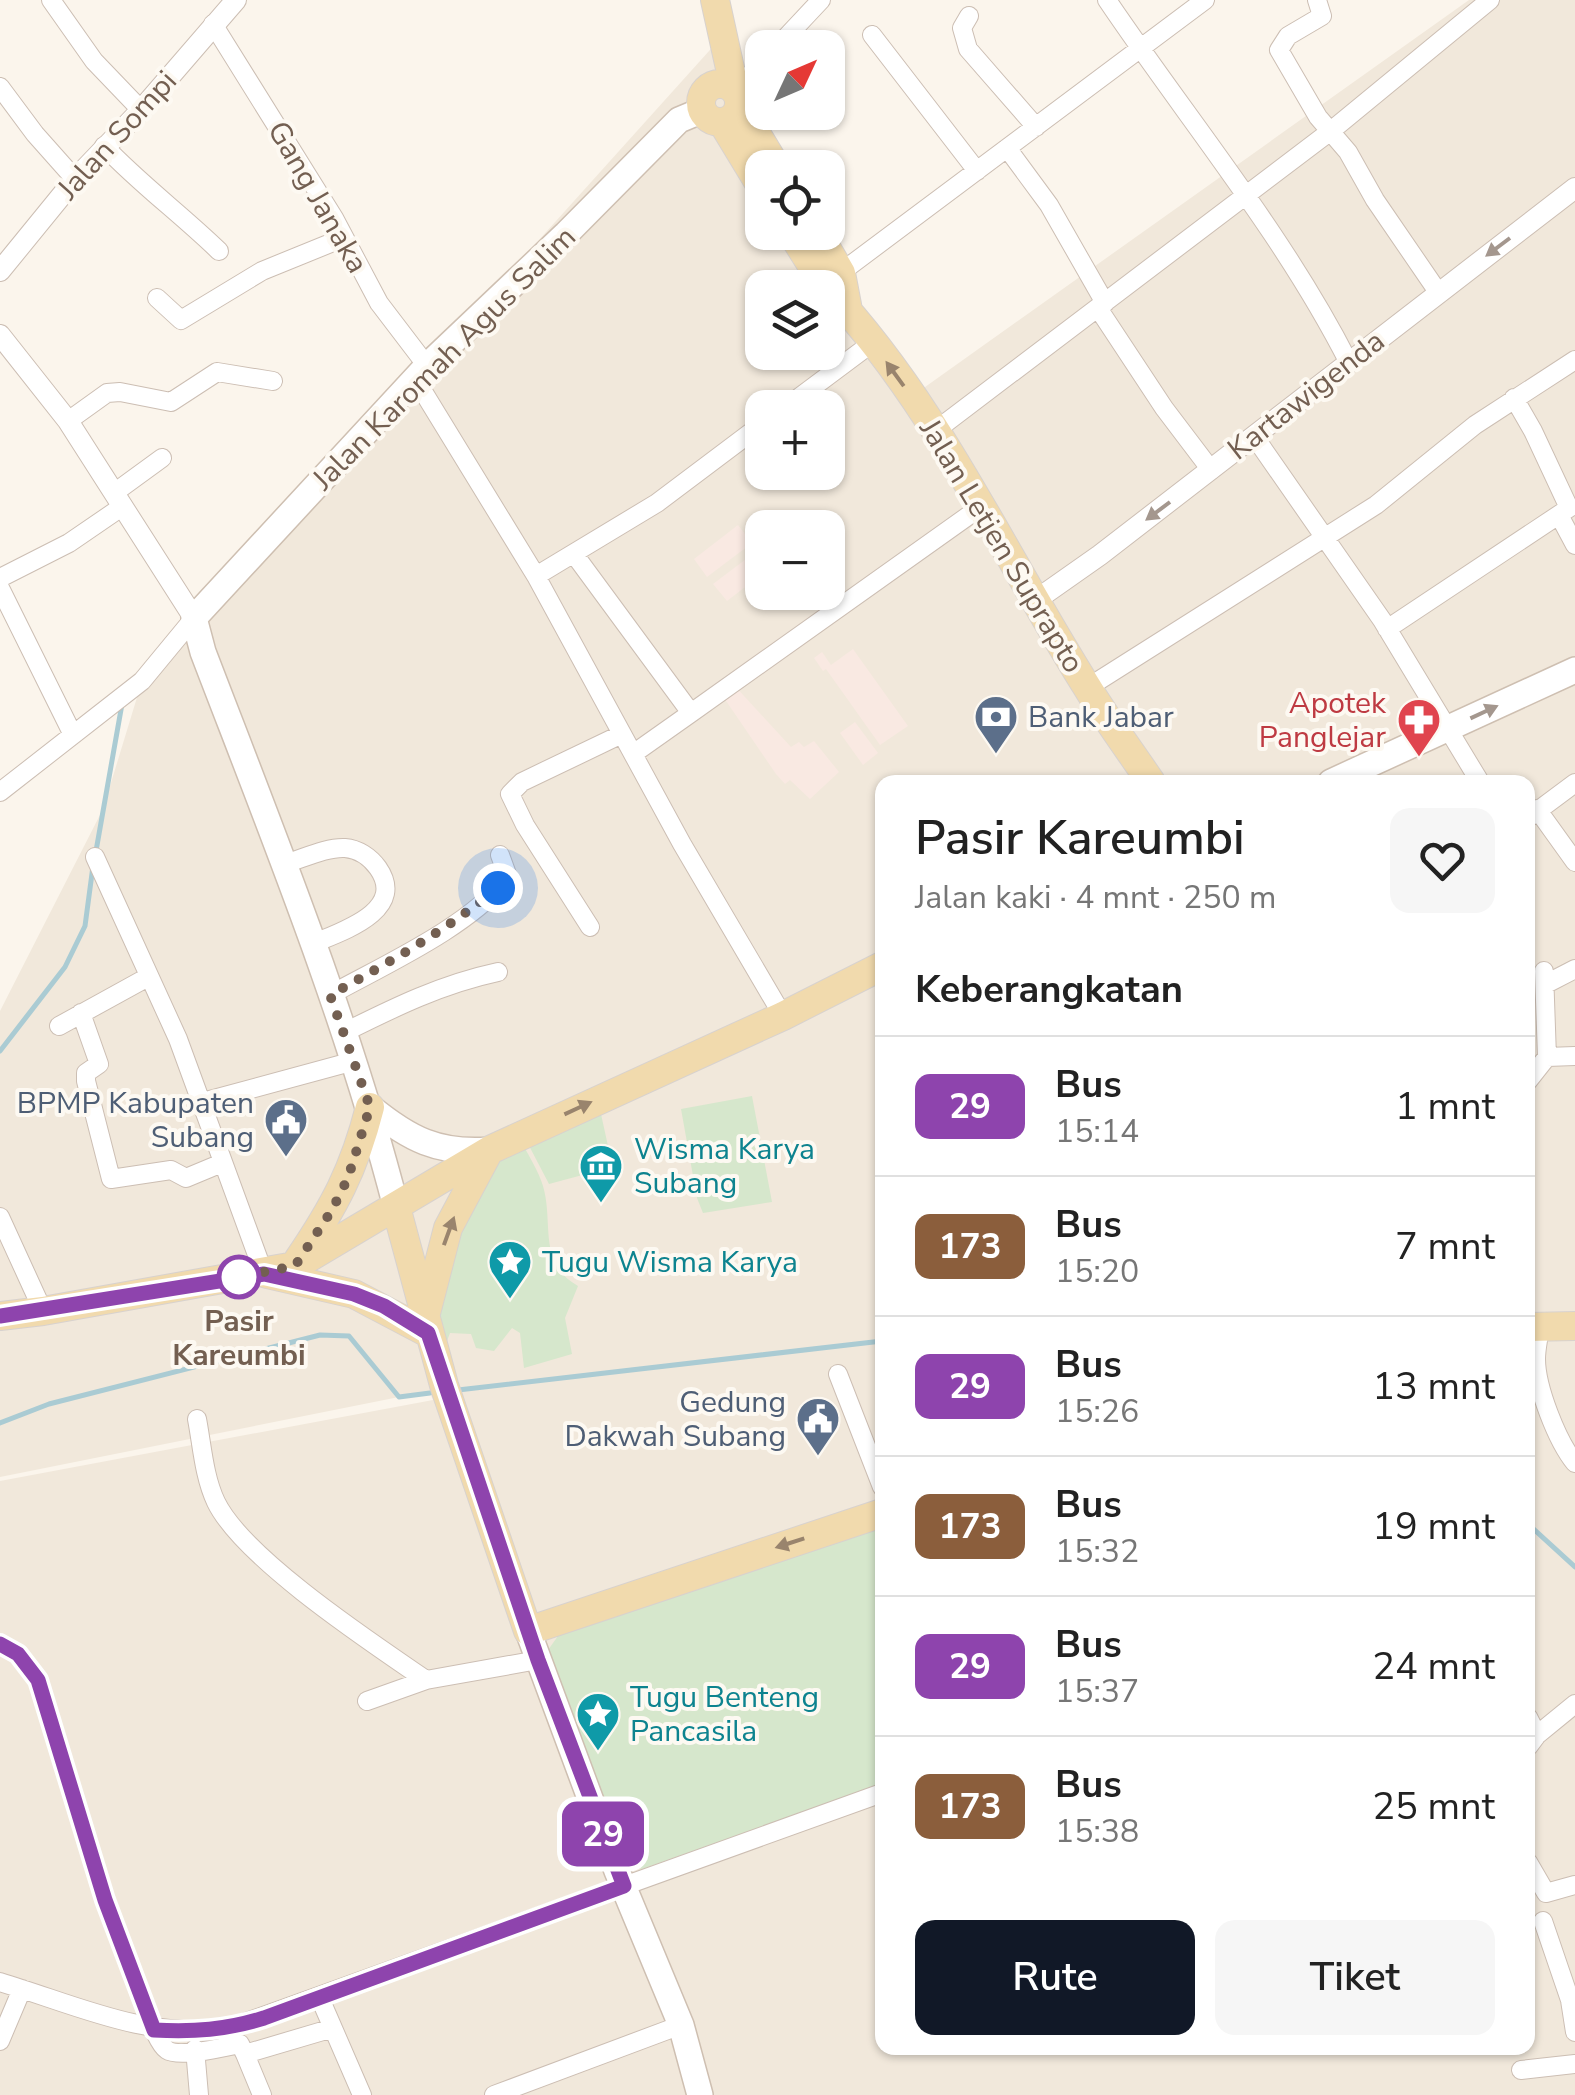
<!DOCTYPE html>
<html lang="id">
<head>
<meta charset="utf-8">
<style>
  :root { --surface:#fff; --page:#f6f6f6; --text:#222; --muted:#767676; --line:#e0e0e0; --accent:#111827 }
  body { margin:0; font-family:"Nunito Sans",sans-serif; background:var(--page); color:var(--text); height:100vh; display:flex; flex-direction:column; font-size:38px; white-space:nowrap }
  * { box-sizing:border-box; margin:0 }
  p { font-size:32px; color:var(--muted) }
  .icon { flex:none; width:55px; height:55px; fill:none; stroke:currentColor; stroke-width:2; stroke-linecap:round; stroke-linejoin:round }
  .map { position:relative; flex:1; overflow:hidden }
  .side { position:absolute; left:875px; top:775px; width:660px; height:1280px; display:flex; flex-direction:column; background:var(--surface); border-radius:20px; box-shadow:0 2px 8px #0004 }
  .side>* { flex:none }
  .badge { padding:0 20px; border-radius:15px; font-size:35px; line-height:65px }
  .needle { width:65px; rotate:46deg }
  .buttons { position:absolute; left:745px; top:30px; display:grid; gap:20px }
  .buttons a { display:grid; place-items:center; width:100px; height:100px; border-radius:20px; background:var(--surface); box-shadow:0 2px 8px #0004; font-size:50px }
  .you { position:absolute; width:50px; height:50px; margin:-25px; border:8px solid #fff; border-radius:50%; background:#1a73e8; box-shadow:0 0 0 15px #1a73e833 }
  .map>.badge { position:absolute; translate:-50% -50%; box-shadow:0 0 0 5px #fff }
  h2 { padding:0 40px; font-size:38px; line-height:90px }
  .round { display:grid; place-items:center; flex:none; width:105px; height:105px; border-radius:20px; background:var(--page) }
  .head { display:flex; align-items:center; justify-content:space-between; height:170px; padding:0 40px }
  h1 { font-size:48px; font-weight:600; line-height:75px }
  .cta { display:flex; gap:20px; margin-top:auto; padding:20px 40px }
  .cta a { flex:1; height:115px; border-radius:20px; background:var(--accent); color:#fff; font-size:40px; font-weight:600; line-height:115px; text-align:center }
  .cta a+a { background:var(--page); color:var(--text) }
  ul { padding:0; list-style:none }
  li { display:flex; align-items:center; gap:30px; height:140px; padding:0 40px; border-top:2px solid var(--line) }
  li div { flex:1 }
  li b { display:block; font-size:38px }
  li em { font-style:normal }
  li .badge { min-width:110px; font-weight:700; text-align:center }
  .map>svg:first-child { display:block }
  .residential { fill:#f1e8db; fill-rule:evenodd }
  .commercial { fill:#f9e9e2 }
  .green { fill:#d6e7cc }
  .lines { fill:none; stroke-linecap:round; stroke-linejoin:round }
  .stream { stroke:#aacbd3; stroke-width:5 }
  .minor-casing { stroke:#ccbeb3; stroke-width:20 }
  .tertiary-casing { stroke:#ccbeb3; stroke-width:22 }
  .secondary-casing { stroke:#cebfb1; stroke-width:28 }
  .primary-casing { stroke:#d8d2ce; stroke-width:30 }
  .minor { stroke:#fff; stroke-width:18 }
  .tertiary { stroke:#fff; stroke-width:20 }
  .secondary { stroke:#fff; stroke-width:25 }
  .primary { stroke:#f1daad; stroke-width:28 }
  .oneway { fill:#a4978e }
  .oneway2 { fill:#99846d }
  .line-casing { stroke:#fff; stroke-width:22 }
  .line { stroke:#8e44ad; stroke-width:15 }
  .walk { stroke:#735f51; stroke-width:10; stroke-dasharray:0 18 }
  .stop-dot { fill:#fff; stroke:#8e44ad; stroke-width:5 }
  .labels { text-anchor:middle; stroke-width:8; stroke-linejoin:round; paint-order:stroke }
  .street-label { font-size:30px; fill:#735f51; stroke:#fdf9f2 }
  .health-label { font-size:30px; fill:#be3a42; stroke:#fdf9f2; text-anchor:end }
  .service-label { font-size:30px; fill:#4e5e75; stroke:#fdf9f2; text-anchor:end }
  .culture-label { font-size:30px; fill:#0d838f; stroke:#fdf9f2; text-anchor:start }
  .stop-label { font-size:30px; font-weight:bold; fill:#735f51; stroke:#fdf9f2 }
</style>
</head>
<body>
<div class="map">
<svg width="1575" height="2095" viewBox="0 0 1575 2095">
  <rect width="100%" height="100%" fill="#fbf5ec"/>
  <path class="residential" d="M1469,0H1575V2095H0V1481L433,1400L430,1393L399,1397L0,1477V1011L103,809L142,681L718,41L762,168V232L822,233L911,397ZM762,288H828V352H762ZM762,408H828V472H762ZM762,528H828V592H762ZM882,782H1528V2048H882Z"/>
  <path class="commercial" d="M738,525L752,543L707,577L694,559Z
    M758,550L762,556V574L727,601L713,584Z
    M853,649L908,726L880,745L826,669L823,671L814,658L822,652L831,665Z
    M734,685L791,747L799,742L804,747L814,741L839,772L810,799L790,780L785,784L776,774L722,695Z
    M855,722L878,753L863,765L840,733Z"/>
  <path class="green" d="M752,1096L772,1202L703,1213L697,1198L681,1109Z
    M599,1105L610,1155L601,1170L549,1184L526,1140Z
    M522,1143C529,1156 539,1172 543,1186C554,1223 537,1263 578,1286L565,1318L572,1354L524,1368L520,1333L512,1328L494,1351L476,1348L471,1334L450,1333L443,1352L435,1314L455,1230L495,1157Z
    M882,1523V1784L642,1869L624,1864L543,1657L563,1629Z"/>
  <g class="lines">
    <path class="stream" d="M96,851L122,704
      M0,1051L65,967L85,926L93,866
      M458,1390L882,1341
      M0,1423L49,1404L320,1335L349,1336L399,1397L430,1393
      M1528,1524L1575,1567"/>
    <defs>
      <path id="minor" d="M51,0L94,61L141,110
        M1107,0C1188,120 1282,232 1348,361
        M1317,0L1322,16L1288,36L1279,50L1318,117L1348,152L1375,200L1438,292
        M969,16L962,28L968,49L1036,127
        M213,24L334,218L379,303L427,366
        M872,35L977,171
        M776,48L821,0
        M0,87L35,134L75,179
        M735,91L762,62
        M104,146C140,184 182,215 219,251
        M1007,148L1049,205L1105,303
        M836,276L1205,0
        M157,298L181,320L262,271L343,238
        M1098,308L1164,408L1211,470
        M416,380L536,576L657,503L762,424
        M785,408L872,343
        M68,421L107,393L120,392L171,402L217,372L273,381
        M935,431L1332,130L1490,0
        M1254,436L1382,620L1480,782
        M114,493L162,458
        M1559,515L1575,545
        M574,554L691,713L982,506
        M536,576L682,844L783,1016
        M0,578L69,543L123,506
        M0,588L73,735
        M1387,629L1569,508L1533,431L1514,398
        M1087,688L1376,505L1475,425L1575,360
        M633,754L691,713
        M0,792L142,681L194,618
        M1537,809L1575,862
        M1528,818L1575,783
        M95,857L178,1039L264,1274
        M284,864C302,859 326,847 345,848C358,849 370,857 378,868C408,911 340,932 312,944
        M590,927L525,825L510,794L522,782L622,734
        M1546,984L1575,969
        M330,995C384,965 471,926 508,877L500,855
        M81,1013L99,1064L86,1073V1081L111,1179L171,1170L186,1178L222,1163
        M59,1026L148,977
        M343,1033C395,1007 442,984 498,972
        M1547,1057L1575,1056
        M1528,1081L1547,1057L1544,971
        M199,1103L354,1061
        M0,1217L43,1311
        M1540,1326C1539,1337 1536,1348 1536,1359C1536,1387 1557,1441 1575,1463
        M838,1374L882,1487
        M197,1419C202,1445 204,1477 216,1502C243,1558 372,1643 426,1680
        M0,1644L17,1654L38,1680L105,1900L154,2030C157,2036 161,2046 167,2050C179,2058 225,2047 240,2044L245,2054L333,2028
        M367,1701L426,1680L538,1660
        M1528,1717L1537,1735L1528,1747
        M1537,1735L1575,1704
        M1528,1862L1546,1893L1575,1885
        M1543,1921L1570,2000L1575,2032
        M0,1982C79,2006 143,2038 227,2029L882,1793
        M319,1996L362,2095
        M0,2041L22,1989
        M195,2049L199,2095
        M245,2054L262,2095
        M1521,2070L1575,2064
        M494,2095L681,2025"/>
      <path id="tertiary" d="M0,271L75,179L141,110L236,0
        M0,335L68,421L194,618
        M1036,600L1100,555L1575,188"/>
      <path id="secondary" d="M1331,782L1575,670
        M370,1107C409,1139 438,1154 490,1150
        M396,1207C347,1017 273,835 203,652L194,618L427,366L566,234L679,120L703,110
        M528,1631L617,1871L681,2025L700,2095"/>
      <path id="primary" d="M715,0L735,91
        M701 103a19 19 0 1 1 38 0a19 19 0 1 1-38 0Z
        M739,105L777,168
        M722,122L762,188
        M791,232L826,288
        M817,232L841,273L848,310
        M828,289C937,405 1003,554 1087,687C1107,720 1130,751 1151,782
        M396,1207L444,1385L528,1631L882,1513
        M298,1260C334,1207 354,1170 370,1107
        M267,1274L354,1294L428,1333
        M0,1316L43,1311L295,1266L490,1150L783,1016L882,966
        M425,1317L448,1228L488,1153
        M1528,1327L1575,1326"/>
    </defs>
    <use href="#minor" class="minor-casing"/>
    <use href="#tertiary" class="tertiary-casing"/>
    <use href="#secondary" class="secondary-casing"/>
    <use href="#primary" class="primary-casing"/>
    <use href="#minor" class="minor"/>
    <use href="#tertiary" class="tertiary"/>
    <use href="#secondary" class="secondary"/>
    <use href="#primary" class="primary"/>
  </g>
  <defs><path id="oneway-solid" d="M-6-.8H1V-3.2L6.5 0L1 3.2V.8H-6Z" transform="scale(2.5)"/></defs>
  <g class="oneway">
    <use href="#oneway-solid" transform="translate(1498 247) rotate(143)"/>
    <use href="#oneway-solid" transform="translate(1158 511) rotate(143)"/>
    <use href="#oneway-solid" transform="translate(1484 712) rotate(-25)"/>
  </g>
  <g class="oneway2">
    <use href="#oneway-solid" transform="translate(895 374) rotate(-126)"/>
    <use href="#oneway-solid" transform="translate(578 1108) rotate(-25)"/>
    <use href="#oneway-solid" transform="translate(449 1231) rotate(-70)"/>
    <use href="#oneway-solid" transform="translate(790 1543) rotate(162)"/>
  </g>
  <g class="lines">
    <defs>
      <path id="line" d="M0,1316L264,1274L354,1294L384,1306L428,1333L538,1660L624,1886L264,2018C226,2030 194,2032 154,2030L105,1900L38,1680L18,1654L0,1644"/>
    </defs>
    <use href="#line" class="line-casing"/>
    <use href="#line" class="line"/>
    <path class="walk" d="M239,1277L234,1278L295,1266L332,1210L348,1178L370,1107L330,995C390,962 445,931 498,888"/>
  </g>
  <defs>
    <symbol id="bank-pin" viewBox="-11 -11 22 30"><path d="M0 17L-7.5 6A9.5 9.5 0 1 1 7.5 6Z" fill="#5c6f8a" stroke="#fdf9f2"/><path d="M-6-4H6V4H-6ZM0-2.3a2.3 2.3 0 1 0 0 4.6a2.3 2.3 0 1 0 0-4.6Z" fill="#fff"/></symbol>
    <symbol id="pharmacy-pin" viewBox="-11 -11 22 30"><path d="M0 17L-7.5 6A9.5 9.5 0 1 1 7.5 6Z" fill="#e0444e" stroke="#fdf9f2"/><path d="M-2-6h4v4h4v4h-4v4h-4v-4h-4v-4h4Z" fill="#fff"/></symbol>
    <symbol id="civic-pin" viewBox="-11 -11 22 30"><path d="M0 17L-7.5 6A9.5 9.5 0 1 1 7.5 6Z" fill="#5c6f8a" stroke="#fdf9f2"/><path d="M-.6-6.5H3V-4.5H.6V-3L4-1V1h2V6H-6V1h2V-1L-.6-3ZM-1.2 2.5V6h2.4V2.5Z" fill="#fff"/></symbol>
    <symbol id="museum-pin" viewBox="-11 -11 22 30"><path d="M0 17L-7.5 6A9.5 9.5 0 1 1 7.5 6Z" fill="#0f9aa8" stroke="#fdf9f2"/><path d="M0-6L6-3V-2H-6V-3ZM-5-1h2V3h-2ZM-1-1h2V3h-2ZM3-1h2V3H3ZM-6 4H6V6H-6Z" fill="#fff"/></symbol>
    <symbol id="sight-pin" viewBox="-11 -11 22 30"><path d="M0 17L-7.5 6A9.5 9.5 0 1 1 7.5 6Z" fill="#0f9aa8" stroke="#fdf9f2"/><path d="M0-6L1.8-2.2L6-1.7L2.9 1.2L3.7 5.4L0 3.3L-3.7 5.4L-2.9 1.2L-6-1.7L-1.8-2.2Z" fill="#fff"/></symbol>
  </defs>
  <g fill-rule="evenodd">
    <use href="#bank-pin" x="971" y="692" width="50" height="68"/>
    <use href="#pharmacy-pin" x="1394" y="695" width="50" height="68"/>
    <use href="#civic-pin" x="261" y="1095" width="50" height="68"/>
    <use href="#museum-pin" x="576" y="1141" width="50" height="68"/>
    <use href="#sight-pin" x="485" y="1237" width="50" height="68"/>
    <use href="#civic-pin" x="793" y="1394" width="50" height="68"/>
    <use href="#sight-pin" x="573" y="1689" width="50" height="68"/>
  </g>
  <circle class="stop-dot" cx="239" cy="1277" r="20"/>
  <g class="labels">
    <g class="street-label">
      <text transform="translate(117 135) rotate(-48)" y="10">Jalan Sompi</text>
      <text transform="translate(318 197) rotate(60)" y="10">Gang Janaka</text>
      <text transform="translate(444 358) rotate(-45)" y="10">Jalan Karomah Agus Salim</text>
      <text transform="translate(1306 395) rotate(-38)" y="10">Kartawigenda</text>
      <text transform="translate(1002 546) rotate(59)" y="10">Jalan Letjen Suprapto</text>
    </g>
    <g class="health-label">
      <text x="1386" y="713">Apotek<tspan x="1386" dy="34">Panglejar</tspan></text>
    </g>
    <g class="service-label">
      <text x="1028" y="727" text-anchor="start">Bank Jabar</text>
      <text x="254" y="1113">BPMP Kabupaten<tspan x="254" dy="34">Subang</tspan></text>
      <text x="786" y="1412">Gedung<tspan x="786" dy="34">Dakwah Subang</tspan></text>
    </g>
    <g class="culture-label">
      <text x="634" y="1159">Wisma Karya<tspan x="634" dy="34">Subang</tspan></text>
      <text x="542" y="1272">Tugu Wisma Karya</text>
      <text x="630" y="1707">Tugu Benteng<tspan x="630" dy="34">Pancasila</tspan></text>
    </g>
    <g class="stop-label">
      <text x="239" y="1331">Pasir<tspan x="239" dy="34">Kareumbi</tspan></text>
    </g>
  </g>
</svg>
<div class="buttons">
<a><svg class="needle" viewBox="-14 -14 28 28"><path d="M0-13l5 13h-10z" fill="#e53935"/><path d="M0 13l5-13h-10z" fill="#767676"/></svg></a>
<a><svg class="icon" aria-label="locate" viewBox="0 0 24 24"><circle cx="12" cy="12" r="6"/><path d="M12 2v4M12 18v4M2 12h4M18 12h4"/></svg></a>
<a><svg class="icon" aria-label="layers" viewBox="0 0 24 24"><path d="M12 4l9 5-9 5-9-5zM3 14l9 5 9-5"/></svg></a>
<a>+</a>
<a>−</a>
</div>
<div class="you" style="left:498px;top:888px"></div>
<b class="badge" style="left:603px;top:1834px;background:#8e44ad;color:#fff">29</b>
<section class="side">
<div class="head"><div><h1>Pasir Kareumbi</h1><p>Jalan kaki · 4 mnt · 250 m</p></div><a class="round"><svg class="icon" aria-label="heart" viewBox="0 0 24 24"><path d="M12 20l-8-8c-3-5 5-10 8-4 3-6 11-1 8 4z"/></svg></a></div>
<h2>Keberangkatan</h2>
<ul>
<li><span class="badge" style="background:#8e44ad;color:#fff">29</span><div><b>Bus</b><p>15:14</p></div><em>1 mnt</em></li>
<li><span class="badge" style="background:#8b5e3c;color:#fff">173</span><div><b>Bus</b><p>15:20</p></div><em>7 mnt</em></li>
<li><span class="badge" style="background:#8e44ad;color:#fff">29</span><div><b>Bus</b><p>15:26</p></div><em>13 mnt</em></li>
<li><span class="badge" style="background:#8b5e3c;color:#fff">173</span><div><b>Bus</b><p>15:32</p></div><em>19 mnt</em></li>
<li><span class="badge" style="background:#8e44ad;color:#fff">29</span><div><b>Bus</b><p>15:37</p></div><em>24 mnt</em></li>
<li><span class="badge" style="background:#8b5e3c;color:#fff">173</span><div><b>Bus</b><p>15:38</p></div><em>25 mnt</em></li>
</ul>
<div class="cta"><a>Rute</a><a>Tiket</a></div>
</section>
</div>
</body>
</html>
